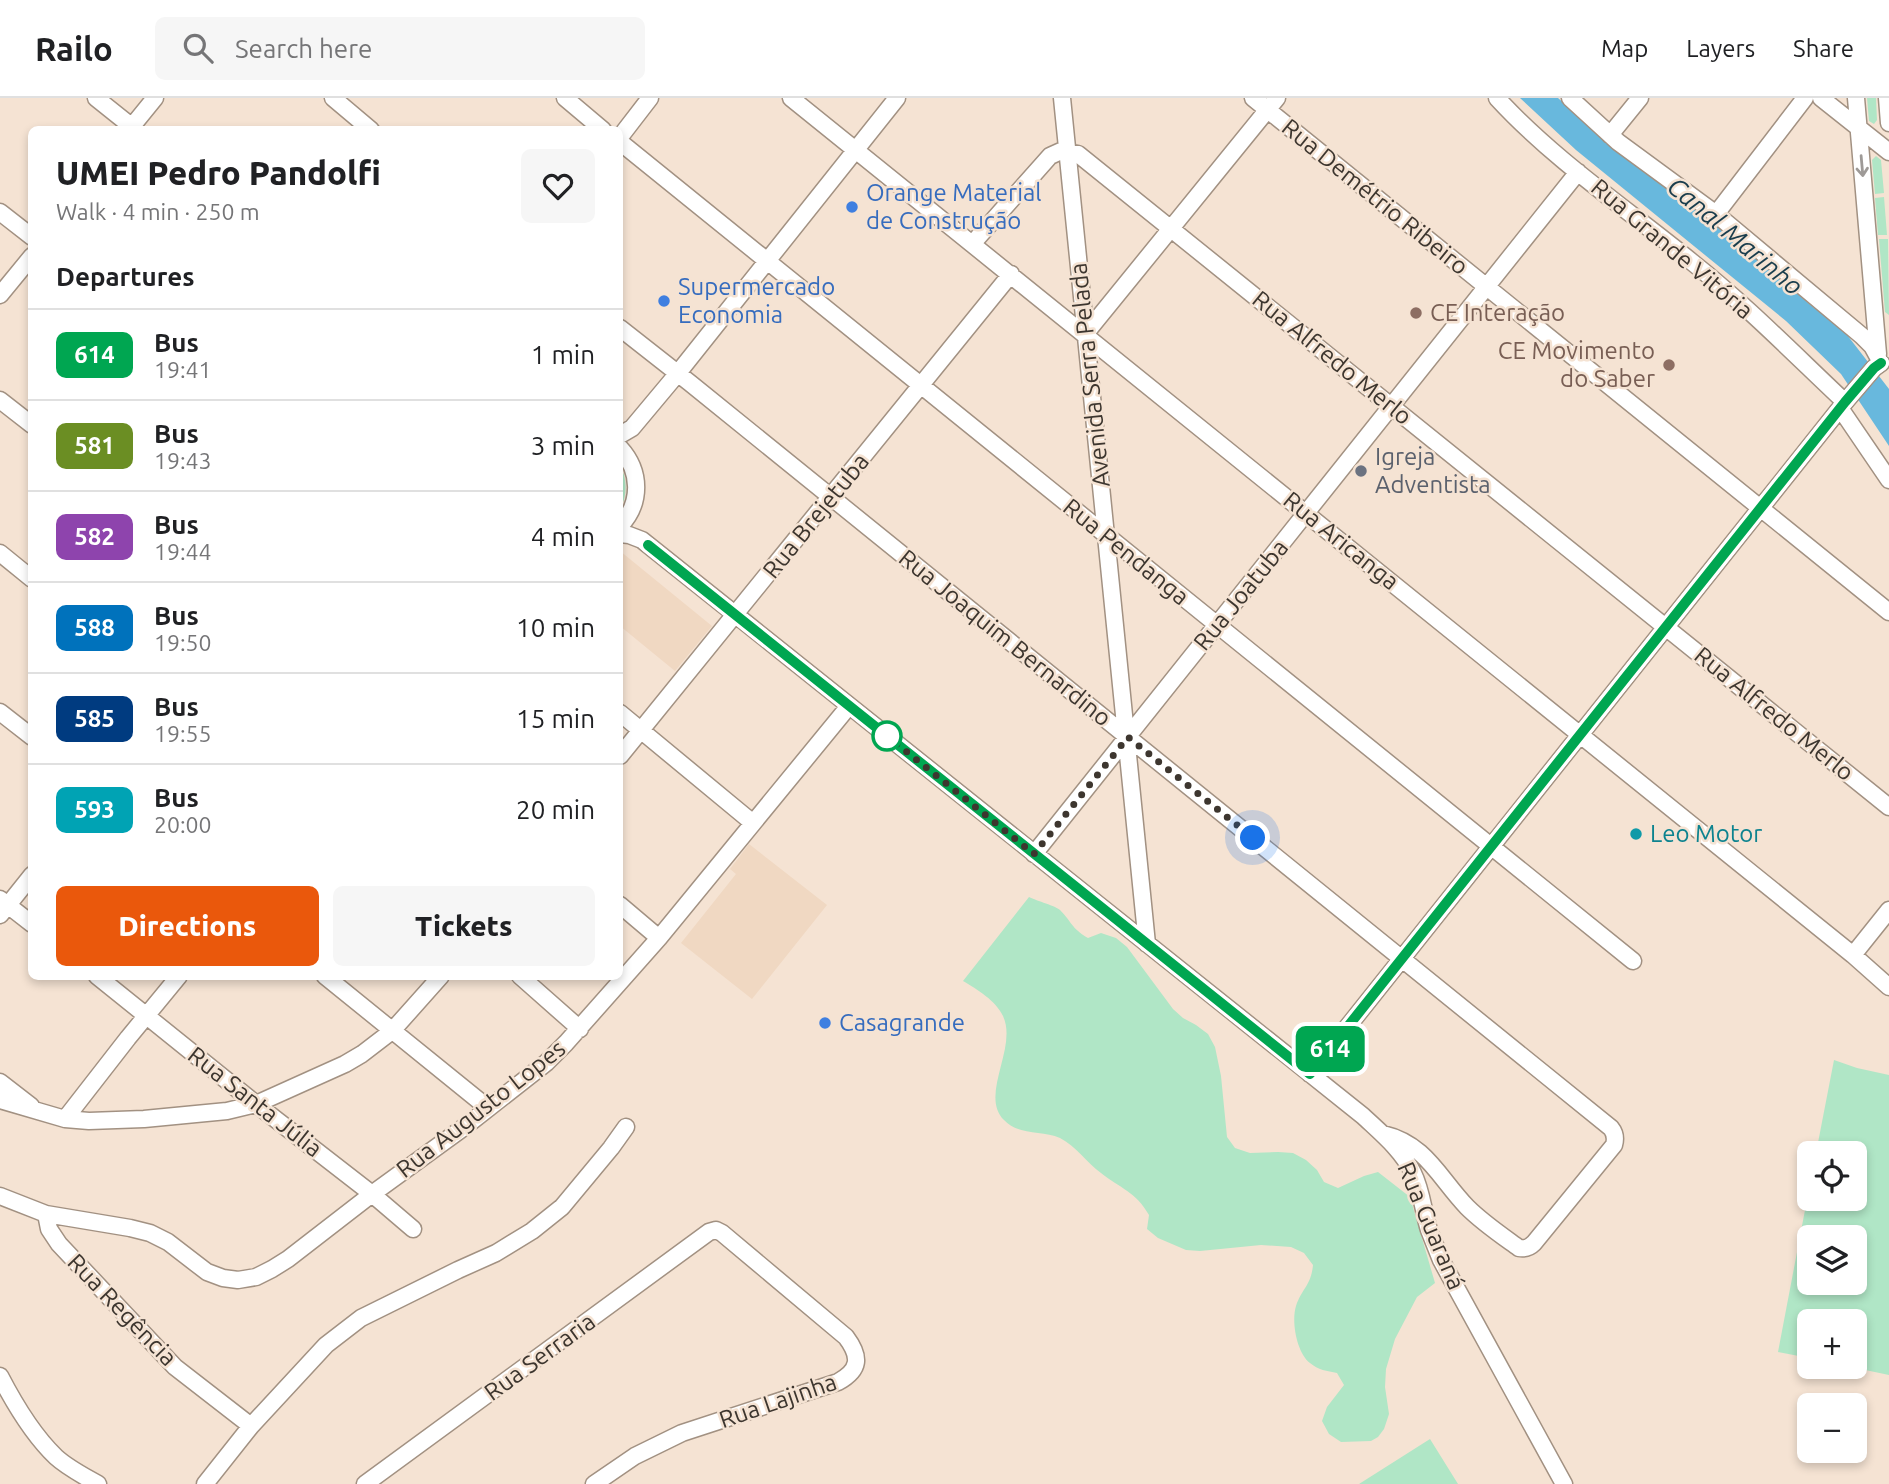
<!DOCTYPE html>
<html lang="en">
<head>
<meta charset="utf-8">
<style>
  :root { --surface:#fff; --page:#f6f6f6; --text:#202124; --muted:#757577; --line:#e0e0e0; --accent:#ea580c }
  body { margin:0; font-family:Ubuntu,sans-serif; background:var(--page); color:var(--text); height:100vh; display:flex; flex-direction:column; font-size:26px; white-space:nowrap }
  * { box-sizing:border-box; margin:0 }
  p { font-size:23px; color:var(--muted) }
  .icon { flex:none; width:38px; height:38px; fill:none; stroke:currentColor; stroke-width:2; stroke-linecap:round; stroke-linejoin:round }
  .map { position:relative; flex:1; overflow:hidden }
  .panel { position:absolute; left:28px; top:28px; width:595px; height:854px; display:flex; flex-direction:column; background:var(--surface); border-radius:10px; box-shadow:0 4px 10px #0003 }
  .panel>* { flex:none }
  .badge { padding:0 14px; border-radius:10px; font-size:24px; line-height:46px }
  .tools { position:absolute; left:1797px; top:1043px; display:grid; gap:14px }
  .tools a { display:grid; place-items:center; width:70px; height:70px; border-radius:10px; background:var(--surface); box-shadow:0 4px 10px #0003; font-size:35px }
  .you { position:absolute; width:35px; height:35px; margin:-18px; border:5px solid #fff; border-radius:50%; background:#1a73e8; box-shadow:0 0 0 10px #1a73e833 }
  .map>.badge { position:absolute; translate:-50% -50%; box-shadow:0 0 0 4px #fff }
  h2 { padding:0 28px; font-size:26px; line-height:63px }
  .round { display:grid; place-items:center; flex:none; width:74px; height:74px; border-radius:10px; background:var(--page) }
  .summary { display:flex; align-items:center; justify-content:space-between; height:119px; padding:0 28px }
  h1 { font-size:33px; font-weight:800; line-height:52px }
  .cta { display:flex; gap:14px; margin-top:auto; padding:14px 28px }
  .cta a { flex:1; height:80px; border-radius:10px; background:var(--accent); color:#fff; font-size:28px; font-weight:800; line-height:80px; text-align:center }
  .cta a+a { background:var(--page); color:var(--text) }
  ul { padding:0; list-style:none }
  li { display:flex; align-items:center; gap:21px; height:91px; padding:0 28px; border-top:2px solid var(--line) }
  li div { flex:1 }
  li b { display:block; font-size:26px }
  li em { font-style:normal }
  li .badge { min-width:77px; font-weight:700; text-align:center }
  header { display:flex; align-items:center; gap:42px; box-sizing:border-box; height:98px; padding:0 35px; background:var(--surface); border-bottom:2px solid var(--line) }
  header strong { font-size:33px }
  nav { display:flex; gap:38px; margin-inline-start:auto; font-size:24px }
  .search { width:490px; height:63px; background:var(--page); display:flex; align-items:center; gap:18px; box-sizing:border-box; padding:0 24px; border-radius:10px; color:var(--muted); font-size:26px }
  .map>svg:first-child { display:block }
  .built { fill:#f0d8c2 }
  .green { fill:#b0e6c6; fill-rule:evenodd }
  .water { fill:#68b8dd }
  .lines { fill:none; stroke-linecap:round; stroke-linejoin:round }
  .minor-casing { stroke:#a29182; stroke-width:19 }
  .minor { stroke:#fff; stroke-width:16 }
  .oneway { stroke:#9e9a97 }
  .line-casing { stroke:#fff; stroke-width:16 }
  .line { stroke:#00a651; stroke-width:10 }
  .walk { stroke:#3d362f; stroke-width:7; stroke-dasharray:0 12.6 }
  .shop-dot { fill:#3f7fe0; stroke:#f5e3d3; stroke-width:2.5 }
  .education-dot { fill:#8d6e63; stroke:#f5e3d3; stroke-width:2.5 }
  .worship-dot { fill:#6b7280; stroke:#f5e3d3; stroke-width:2.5 }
  .stop-dot { fill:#fff; stroke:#00a651; stroke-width:3.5 }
  .culture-dot { fill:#0f9aa8; stroke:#f5e3d3; stroke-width:2.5 }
  .labels { text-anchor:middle; stroke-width:5; stroke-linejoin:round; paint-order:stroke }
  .shop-label { font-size:24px; fill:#366cbe; stroke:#f5e3d3; text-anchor:start }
  .street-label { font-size:24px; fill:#3d362f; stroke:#f5e3d3 }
  .education-label { font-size:24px; fill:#785e54; stroke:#f5e3d3; text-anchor:start }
  .worship-label { font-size:24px; fill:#5b616d; stroke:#f5e3d3; text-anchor:start }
  .culture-label { font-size:24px; fill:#0d838f; stroke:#f5e3d3; text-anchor:start }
  .water-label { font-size:26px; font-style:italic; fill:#193d4d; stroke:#f5e3d3 }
</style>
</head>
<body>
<header>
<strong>Railo</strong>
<div class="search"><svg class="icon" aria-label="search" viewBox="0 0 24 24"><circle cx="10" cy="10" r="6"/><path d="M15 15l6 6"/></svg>Search here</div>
<nav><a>Map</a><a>Layers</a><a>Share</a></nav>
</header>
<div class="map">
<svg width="1889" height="1386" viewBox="0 0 1889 1386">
  <rect width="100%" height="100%" fill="#f5e3d3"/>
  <path class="built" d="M620,453L712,528L675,573L620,528Z
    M749,746L827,807L752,901L681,845L736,776L730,771Z"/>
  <path class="green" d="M1867,0H1876L1877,22L1874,26L1869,23Z
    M1876,58L1881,62L1884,95L1875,96L1872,62Z
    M1884,99L1887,137H1878L1875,100Z
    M1879,141H1888L1889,217L1885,214Z
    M620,367C628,383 627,397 620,412Z
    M1029,799C1037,803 1056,808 1060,812C1072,824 1071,830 1088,840L1101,835L1116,840L1127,849L1173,911L1183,920L1196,927L1208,936L1215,949L1221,978L1227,1039L1235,1050L1250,1055L1278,1054L1293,1055L1306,1062L1317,1072L1324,1084L1338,1090L1364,1078L1378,1074L1410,1099L1435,1185L1417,1199L1395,1241L1386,1271L1385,1289L1389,1316L1384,1331L1378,1339L1371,1343L1341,1344L1329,1336L1322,1323L1327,1309L1344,1287L1337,1275C1327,1273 1318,1272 1310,1265C1297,1255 1291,1224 1296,1208C1302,1190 1311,1188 1313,1167L1304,1155L1291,1149L1261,1147L1200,1153L1186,1152L1158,1140L1147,1131L1149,1117C1136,1094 1120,1090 1101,1075C1087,1065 1076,1048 1060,1040C1042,1032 1019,1038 1004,1022C979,997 1018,950 1003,918C996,903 977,891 963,883Z
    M1834,962L1857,970L1889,977V1277L1851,1269H1855V1223H1810L1809,1260L1778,1254L1809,1091L1810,1101H1855V1055H1816ZM1810,1139H1855V1185H1810Z
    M1430,1341L1458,1386H1359Z"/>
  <path class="water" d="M1520,0H1558L1621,56L1721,131L1813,209L1844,233L1889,291V348L1841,276L1786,223L1576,52Z"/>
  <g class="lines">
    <defs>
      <path id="minor" d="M96,0L136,32
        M333,0L371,32
        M565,0L603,32
        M791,0L1853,857L1889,889
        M1062,0L1147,846
        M1253,0L1889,514
        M1497,0C1554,62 1627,111 1692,164C1746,207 1795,257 1845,304
        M1570,0L1618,44L1716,116L1862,238L1872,248L1878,259
        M1821,0L1889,54
        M1856,0L1878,256
        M1887,0L1889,25
        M129,32L155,0
        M1610,37L1640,0
        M620,39L650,0
        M620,44L1633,863
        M0,114L32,139
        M1716,116L1805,0
        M973,145L1050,58L1061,53L1078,56L1889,709
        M0,197L32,158
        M620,230L690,285L1611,1030C1615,1035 1616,1040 1614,1047L1534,1145C1529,1150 1525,1151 1519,1150C1501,1137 1483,1125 1467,1109C1439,1080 1426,1046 1383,1036
        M1086,235L1277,0
        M0,302L32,327
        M1840,310L1889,382
        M620,337L632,330L678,275L897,0
        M620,350C641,373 642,405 620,428
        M620,436L629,437L642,442L1363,1018C1381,1035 1402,1052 1413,1075C1422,1093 1423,1113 1429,1132C1433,1142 1437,1152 1441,1162L1564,1386
        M0,455L32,481
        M0,614L32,639
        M620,615L753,725
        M620,658L1011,176
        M1034,756L1578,74
        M0,801L32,826
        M620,807L659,840
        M0,817L32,777
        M1853,857L1889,812
        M97,878L256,1006L372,1096L413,1131
        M325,878L488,1010
        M520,878L580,931
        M1310,976L1845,304L1874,270L1881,265
        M0,984L31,1008
        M0,1002L65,1021L89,1023L144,1021L227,1013L256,1006L345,966L362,956L392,933L441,878
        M65,1021L128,940L179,878
        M0,1098L46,1116L130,1130L150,1135L168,1144L207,1174L223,1180L238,1182L256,1179L272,1171L288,1161L372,1096L467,1027L546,965L566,945L659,840L849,608
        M46,1116L49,1131L59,1146L175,1269L251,1328
        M0,1278C15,1307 33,1337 56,1359C68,1370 84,1378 98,1386
        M205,1386L251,1328L326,1247L361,1220L458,1172L496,1155L532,1133L562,1109L611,1050L626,1029
        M365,1386L709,1134L716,1132L722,1135L846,1239C861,1259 860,1272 838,1284L682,1335L635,1358L594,1386"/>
    </defs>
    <use href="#minor" class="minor-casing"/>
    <use href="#minor" class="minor"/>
  </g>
  <defs><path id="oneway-shaft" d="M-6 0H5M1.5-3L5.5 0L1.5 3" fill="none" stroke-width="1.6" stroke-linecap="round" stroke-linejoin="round" transform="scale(1.75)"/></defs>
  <use class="oneway" href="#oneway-shaft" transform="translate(1862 68) rotate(85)"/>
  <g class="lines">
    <defs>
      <path id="line" d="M648,447L1310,976L1845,304L1874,270L1881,265"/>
    </defs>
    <use href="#line" class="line-casing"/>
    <use href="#line" class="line"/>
    <path class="walk" d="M887,638L1034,756L1128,639L1253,740"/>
  </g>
  <g class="shop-dot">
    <circle cx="852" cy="109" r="7"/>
    <circle cx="664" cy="203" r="7"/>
    <circle cx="825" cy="925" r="7"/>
  </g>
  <g class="education-dot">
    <circle cx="1416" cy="215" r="7"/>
    <circle cx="1669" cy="267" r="7"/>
  </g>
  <circle class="worship-dot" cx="1361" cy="373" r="7"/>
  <circle class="stop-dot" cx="887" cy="638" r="14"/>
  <circle class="culture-dot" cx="1636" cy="736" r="7"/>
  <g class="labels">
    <g class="shop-label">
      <text x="866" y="103">Orange Material<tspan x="866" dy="28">de Construção</tspan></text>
      <text x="678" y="197">Supermercado<tspan x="678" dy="28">Economia</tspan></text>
      <text x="839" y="933">Casagrande</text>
    </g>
    <g class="street-label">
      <text transform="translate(1375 99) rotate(39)" y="8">Rua Demétrio Ribeiro</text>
      <text transform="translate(1672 151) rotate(40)" y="8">Rua Grande Vitória</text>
      <text transform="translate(1332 260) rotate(39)" y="8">Rua Alfredo Merlo</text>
      <text transform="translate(1090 277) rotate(-96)" y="8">Avenida Serra Pelada</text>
      <text transform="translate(816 418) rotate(-51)" y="8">Rua Brejetuba</text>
      <text transform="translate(1341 443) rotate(39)" y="8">Rua Aricanga</text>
      <text transform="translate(1126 454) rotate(39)" y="8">Rua Pendanga</text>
      <text transform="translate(1241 497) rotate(-51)" y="8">Rua Joatuba</text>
      <text transform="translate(1005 540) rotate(39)" y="8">Rua Joaquim Bernardino</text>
      <text transform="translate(1774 616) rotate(39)" y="8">Rua Alfredo Merlo</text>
      <text transform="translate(255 1004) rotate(38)" y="8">Rua Santa Júlia</text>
      <text transform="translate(481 1011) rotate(-38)" y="8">Rua Augusto Lopes</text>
      <text transform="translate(1431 1128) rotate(67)" y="8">Rua Guaraná</text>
      <text transform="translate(122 1212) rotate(46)" y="8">Rua Regência</text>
      <text transform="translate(540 1259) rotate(-36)" y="8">Rua Serraria</text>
      <text transform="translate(778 1303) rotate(-19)" y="8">Rua Lajinha</text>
    </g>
    <g class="education-label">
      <text x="1430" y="223">CE Interação</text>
      <text x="1655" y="261" text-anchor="end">CE Movimento<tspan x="1655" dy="28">do Saber</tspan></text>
    </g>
    <g class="worship-label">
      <text x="1375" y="367">Igreja<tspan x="1375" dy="28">Adventista</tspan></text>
    </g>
    <g class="culture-label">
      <text x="1650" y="744">Leo Motor</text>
    </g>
    <g class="water-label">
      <text transform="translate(1735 138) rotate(40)" y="9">Canal Marinho</text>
    </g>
  </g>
</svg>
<div class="tools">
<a><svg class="icon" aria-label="locate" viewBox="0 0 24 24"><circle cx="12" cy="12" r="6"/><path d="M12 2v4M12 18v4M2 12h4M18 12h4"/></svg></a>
<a><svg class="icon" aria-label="layers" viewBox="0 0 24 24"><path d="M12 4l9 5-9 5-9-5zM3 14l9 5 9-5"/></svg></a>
<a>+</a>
<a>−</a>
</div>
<div class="you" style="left:1253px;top:740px"></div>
<b class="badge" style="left:1330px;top:951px;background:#00a651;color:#fff">614</b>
<section class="panel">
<div class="summary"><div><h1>UMEI Pedro Pandolfi</h1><p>Walk · 4 min · 250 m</p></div><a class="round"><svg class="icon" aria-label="heart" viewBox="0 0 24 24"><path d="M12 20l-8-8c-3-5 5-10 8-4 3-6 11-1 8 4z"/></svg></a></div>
<h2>Departures</h2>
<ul>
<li><span class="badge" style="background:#00a651;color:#fff">614</span><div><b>Bus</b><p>19:41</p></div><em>1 min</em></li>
<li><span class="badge" style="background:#6b8e23;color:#fff">581</span><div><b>Bus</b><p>19:43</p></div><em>3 min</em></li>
<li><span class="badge" style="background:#8e44ad;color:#fff">582</span><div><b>Bus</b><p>19:44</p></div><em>4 min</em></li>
<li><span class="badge" style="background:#0072bc;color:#fff">588</span><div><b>Bus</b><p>19:50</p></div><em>10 min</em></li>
<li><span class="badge" style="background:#003b80;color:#fff">585</span><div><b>Bus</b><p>19:55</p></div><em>15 min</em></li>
<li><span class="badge" style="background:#00a3b4;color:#fff">593</span><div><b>Bus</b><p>20:00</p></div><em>20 min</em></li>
</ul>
<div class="cta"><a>Directions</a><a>Tickets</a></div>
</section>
</div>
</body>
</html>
